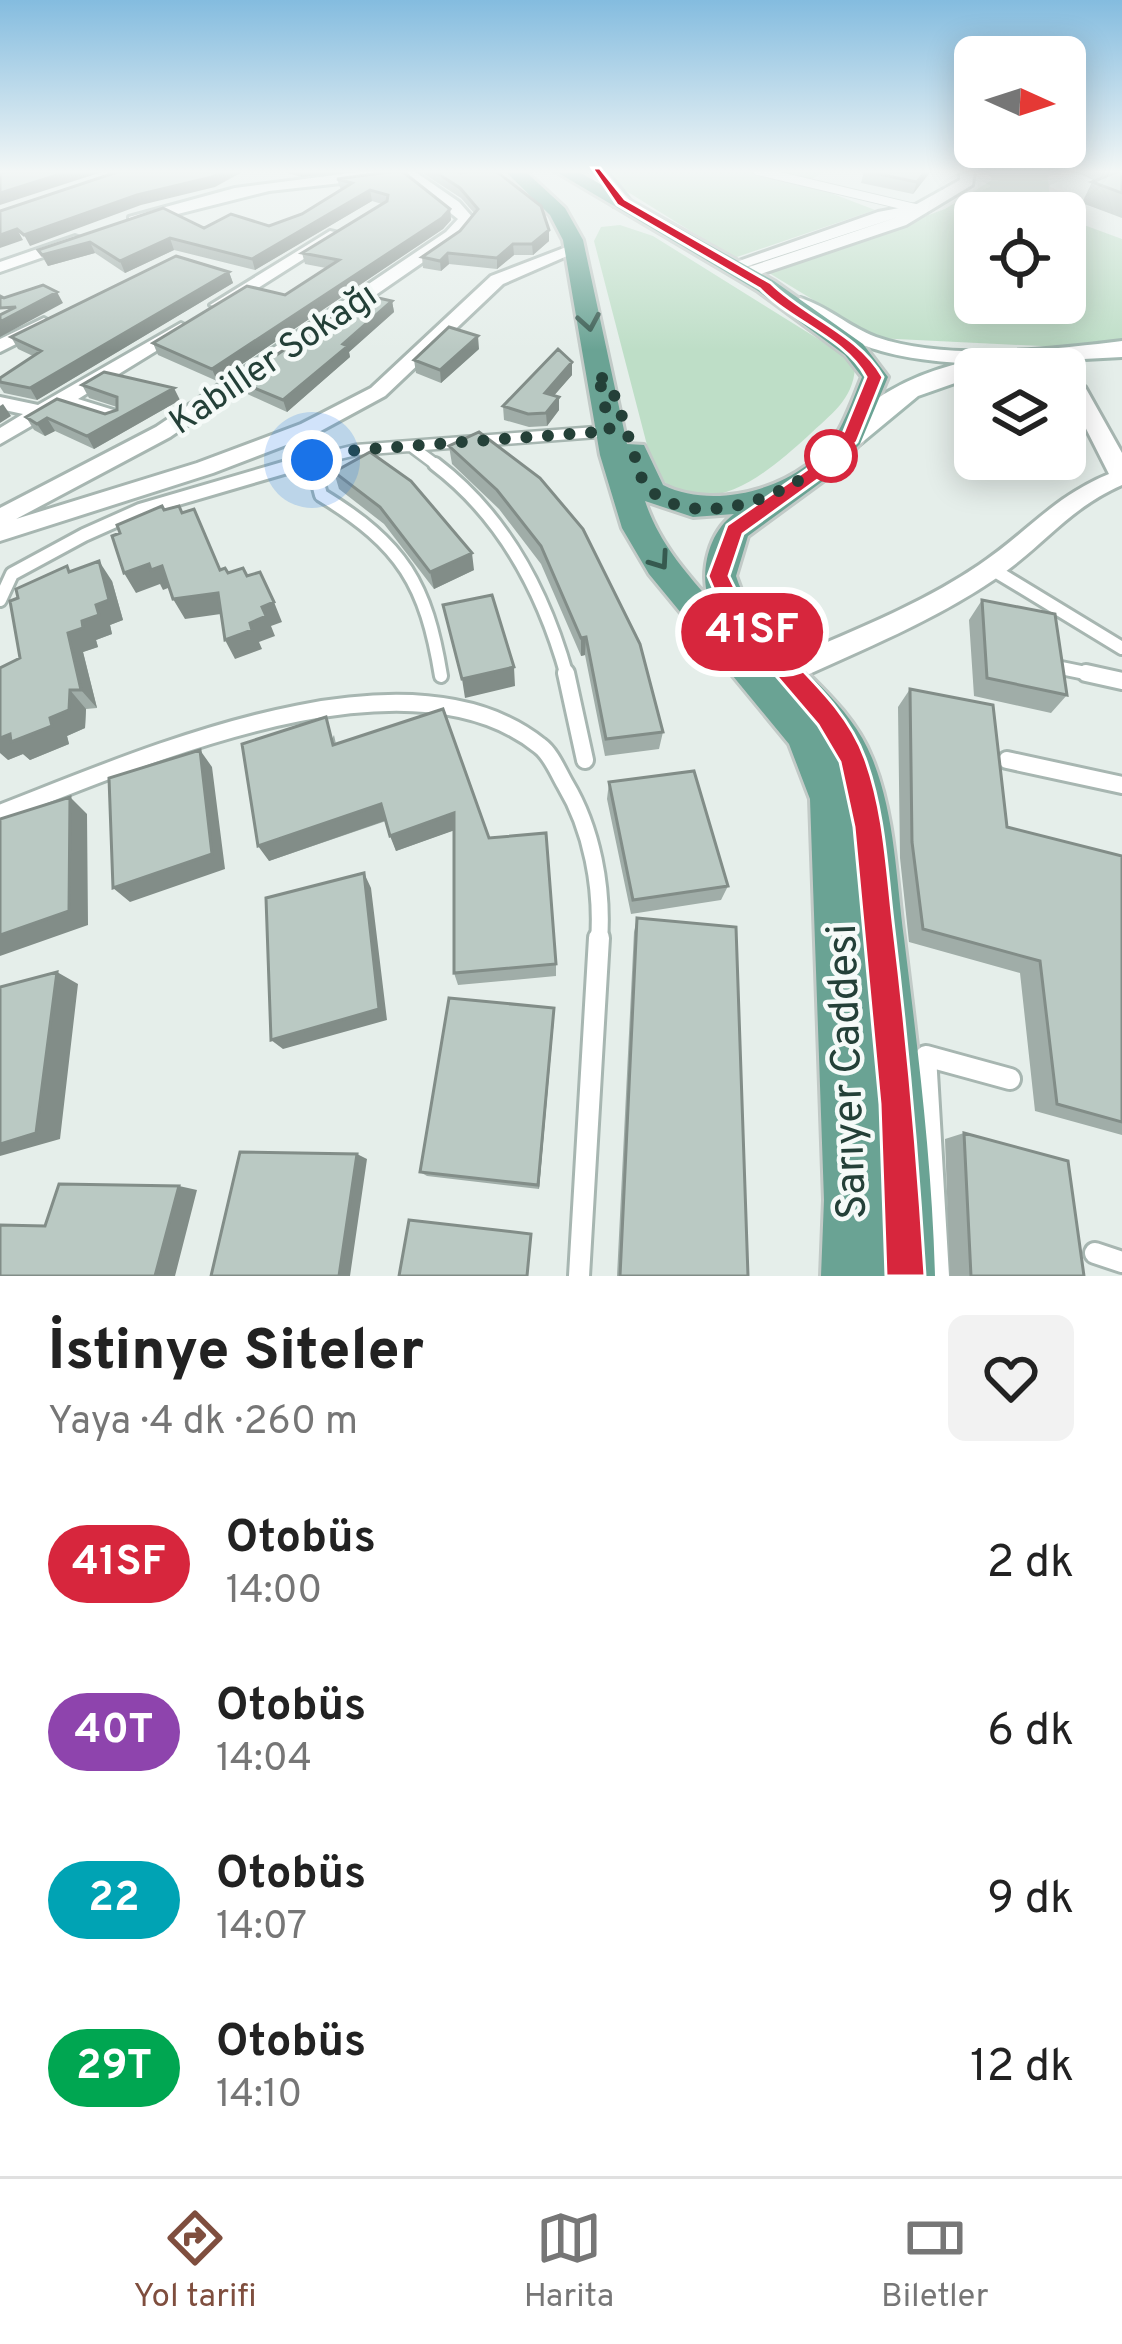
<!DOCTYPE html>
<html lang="tr">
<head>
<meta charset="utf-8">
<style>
  :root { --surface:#fff; --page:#f2f2f2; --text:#222; --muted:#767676; --line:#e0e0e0; --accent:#7f4e3e }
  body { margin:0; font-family:Overpass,sans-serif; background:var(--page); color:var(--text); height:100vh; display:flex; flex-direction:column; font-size:45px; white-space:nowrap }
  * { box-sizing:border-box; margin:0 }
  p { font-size:39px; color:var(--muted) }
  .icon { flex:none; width:66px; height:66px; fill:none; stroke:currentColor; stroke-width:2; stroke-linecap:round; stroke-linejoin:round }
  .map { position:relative; height:1276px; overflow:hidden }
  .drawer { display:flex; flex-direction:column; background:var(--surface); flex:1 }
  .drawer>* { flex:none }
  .badge { padding:0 24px; border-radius:39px; font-size:42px; line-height:78px }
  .needle { width:78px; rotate:93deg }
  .controls { position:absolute; left:954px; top:36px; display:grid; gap:24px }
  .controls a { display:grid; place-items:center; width:132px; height:132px; border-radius:18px; background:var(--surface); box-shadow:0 6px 30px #0003; font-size:60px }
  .you { position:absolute; width:60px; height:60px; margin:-30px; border:9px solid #fff; border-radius:50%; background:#1a73e8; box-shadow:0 0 0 18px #1a73e833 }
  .map>.badge { position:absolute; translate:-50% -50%; box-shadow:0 0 0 6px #fff }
  .round { display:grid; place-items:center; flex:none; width:126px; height:126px; border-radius:18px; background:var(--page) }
  .head { display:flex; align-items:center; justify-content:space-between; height:204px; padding:0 48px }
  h1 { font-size:57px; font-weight:800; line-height:90px }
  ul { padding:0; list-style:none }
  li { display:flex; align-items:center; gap:36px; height:168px; padding:0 48px }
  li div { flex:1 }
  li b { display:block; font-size:45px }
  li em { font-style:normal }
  li .badge { min-width:132px; font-weight:700; text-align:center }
  .dock { display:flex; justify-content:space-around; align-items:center; height:168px; border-top:3px solid var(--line); background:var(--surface); font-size:33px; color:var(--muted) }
  .dock a { display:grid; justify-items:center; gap:6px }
  .dock .on { color:var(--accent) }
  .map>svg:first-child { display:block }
  .green { fill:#bedec7 }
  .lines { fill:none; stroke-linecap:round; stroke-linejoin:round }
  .lane-far4-casing { stroke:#a7b6b1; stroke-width:10 }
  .lane-far3-casing { stroke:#a7b6b1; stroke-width:15 }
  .lane-far2-casing { stroke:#a7b6b1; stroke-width:18 }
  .lane-far1-casing { stroke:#a7b6b1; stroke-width:22 }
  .lane-casing { stroke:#a7b6b1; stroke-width:26 }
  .street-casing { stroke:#a7b6b1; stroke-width:6 }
  .secondary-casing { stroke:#a3b9b2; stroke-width:6 }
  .primary-casing { stroke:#c2cac7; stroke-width:6 }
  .lane-far4 { stroke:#fff; stroke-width:8 }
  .lane-far3 { stroke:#fff; stroke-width:10 }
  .lane-far2 { stroke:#fff; stroke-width:12 }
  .lane-far1 { stroke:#fff; stroke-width:16 }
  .lane { stroke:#fff; stroke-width:20 }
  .street { fill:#fff; fill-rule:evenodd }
  .secondary { fill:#fff; fill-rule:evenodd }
  .primary { fill:#6aa394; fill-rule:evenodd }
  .wall { fill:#a0ada8 }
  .shaded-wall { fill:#828d88 }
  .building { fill:#bac9c3; stroke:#828d88; stroke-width:3 }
  .oneway { stroke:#36594f }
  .line { fill:#d7263d; stroke:#fff; stroke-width:3 }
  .walk { stroke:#244038; stroke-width:12; stroke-dasharray:0 21.6 }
  .stop-dot { fill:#fff; stroke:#d7263d; stroke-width:6 }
  .labels { text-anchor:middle; stroke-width:9; stroke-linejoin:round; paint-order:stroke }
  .far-street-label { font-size:36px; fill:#244038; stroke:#f5faf8 }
  .street-label { font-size:42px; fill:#244038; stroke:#f5faf8 }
</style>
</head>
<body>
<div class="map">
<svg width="1122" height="1276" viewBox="0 0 1122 1276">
  <rect width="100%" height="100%" fill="#e5eeea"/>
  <path class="green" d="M610,171H825L805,183L875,210L734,258L623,189Z
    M987,171H1047L1050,199L1061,213H975V303H1065V218L1122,239V344L1082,348L876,338L769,273L945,209L992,180Z
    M620,225L653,236L844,355L855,368C853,400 830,415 808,436C766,474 704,528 654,472L594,241L601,227Z"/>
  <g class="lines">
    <defs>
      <path id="lane-far4" d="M758,171L919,209"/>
      <path id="lane-far3" d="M411,446L439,467
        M312,460L314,467
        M287,467L356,450L610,431"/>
      <path id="lane-far2" d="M313,464L321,495C403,545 426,584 441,676
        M435,464C505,517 544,593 567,676
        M992,569L1122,648
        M0,600L12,574L84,535L140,510L297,464
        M1061,668L1100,676"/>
      <path id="lane-far1" d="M566,673L585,760
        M1086,673L1122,681
        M1007,760L1122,785
        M0,813C138,760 406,638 540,746C551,754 558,772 565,784C592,829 603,888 599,941"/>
      <path id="lane" d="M1095,1253L1122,1262
        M579,1276L599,938
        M939,1276L926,1056L1010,1079"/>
      <path id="street" d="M366,171H414L459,202L474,219L458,238L170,437L16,519L197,463L301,424L371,388L491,276L569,246L583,249L503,284L385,396L315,434L213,473L0,541V508L156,427L446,232L458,219L404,176L269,191L134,225L129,223V217L235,188Z
        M960,171H974L972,185L906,225L746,279L738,274L740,270L898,217L739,269L725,266L878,212L915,205L960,180Z
        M330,231L343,234L225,309L210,305Z
        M75,236L81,238V244L0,272V262Z
        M44,318L53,323L50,327L0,352V339Z
        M181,323L190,328L187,332L78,399L120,412V420L113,422L64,407L0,444V428L23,414L0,409V397L38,405Z
        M1023,360L1042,369H1015L1016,362Z
        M1075,381L1085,387L1122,453V485C1066,510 1043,547 995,579C933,621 864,649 796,680H776L772,672L776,664C845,634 917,607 979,565C1027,533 1053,497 1109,474L1065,387Z"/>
      <path id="secondary" d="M587,171H606L631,202L628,206H614Z
        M800,298C827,306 849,327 876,337C944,361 1051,350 1122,341V357L990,364L992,369H975V376L918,396L860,444L850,447L836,438C867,397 912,375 961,363C884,358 857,346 792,310L788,305Z"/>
      <path id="primary" d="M505,171H525L565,208L583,240L627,444L644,445L663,485C719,513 808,485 839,430C848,414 855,394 862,377L845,355L758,291L555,171H577L774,281L863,344L888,377L860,444L823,481L748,536L736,576C759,650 843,685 872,758C895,814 896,878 904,938C918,1051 932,1162 935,1276H821L824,1200L810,799L789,744L649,574L622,528L600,455L563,240L550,215ZM645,501L693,517L734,514C709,532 700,570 708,598C681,567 658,540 645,501Z"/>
    </defs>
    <use href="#lane-far4" class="lane-far4-casing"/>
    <use href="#lane-far3" class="lane-far3-casing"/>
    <use href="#lane-far2" class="lane-far2-casing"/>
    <use href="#lane-far1" class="lane-far1-casing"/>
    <use href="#lane" class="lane-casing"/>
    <use href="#street" class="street-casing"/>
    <use href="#secondary" class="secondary-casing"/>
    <use href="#primary" class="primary-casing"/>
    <use href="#lane-far4" class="lane-far4"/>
    <use href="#lane-far3" class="lane-far3"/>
    <use href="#lane-far2" class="lane-far2"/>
    <use href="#lane-far1" class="lane-far1"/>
    <use href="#lane" class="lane"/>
    <use href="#street" class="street"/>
    <use href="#secondary" class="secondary"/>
    <use href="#primary" class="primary"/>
  </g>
  <path class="wall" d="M280,171H349L301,177Z
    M424,171H456L549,230V241L533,255H514L497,269L449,264L441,271L423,268L422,257L460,231L474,213L461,198L424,174Z
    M864,171H931L913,194L861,183Z
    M1075,171H1122V218L1082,203L1092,182L1095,181Z
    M337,179L450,209L451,220L443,229L217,381L158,355L153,343L285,295L326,268L305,264L302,253L382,204L372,201L255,270L174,250L125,273L95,253L48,266L38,250L204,228L269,226L302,214L341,190Z
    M229,272L233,283L37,400L4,393L0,387V378L33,356L18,349L11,337Z
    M392,301L394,312L349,352L350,357L287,412L243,392L238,381Z
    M479,349L441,383L416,373L414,360Z
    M572,362V375L554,395L559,397V410L547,426L529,427L504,420L503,406Z
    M82,385L180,400L94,449L55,431L45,436L34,430L26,417L105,414L117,410V407L89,398Z
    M479,432L663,732L659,749L605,756L585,655L581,656L541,564L499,509L452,464L449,446Z
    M334,472L474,570L434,589L384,524L339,489Z
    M71,571L112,581L123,620L110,625L112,634L96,640L98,647L83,652L97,708L86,709L85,728L67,736L69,744L30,760L23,754L8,760L20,658L18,598Z
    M982,600L1067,695L1051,713L974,696L969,620Z
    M910,689L1007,827L1122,856V1135L1035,1111L1020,973L909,942L900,858L898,707Z
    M334,735L336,744L489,838L556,964V976L458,985L454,973V830L396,851L386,821L269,861Z
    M609,782L728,886L721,900L631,914L607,799Z
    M637,918L748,1276H617L634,932Z
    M554,1008L539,1189L427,1176L420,1172Z
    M964,1133L1084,1276H950L945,1139Z"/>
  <path class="shaded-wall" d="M70,171H105L0,205V193Z
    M223,171H244L215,187L141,205L30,246L24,235L137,195Z
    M299,171H349L301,177Z
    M926,171H931L913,194L917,182Z
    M370,190L372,201L255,270L252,259Z
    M450,209L451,220L443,229L217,381L212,369Z
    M17,229L23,240L0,248V235Z
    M549,230V241L533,255L532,244Z
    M170,238L174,250L125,273L120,261Z
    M90,242L95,253L48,266L42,255Z
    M513,244L514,255L497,269V258Z
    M448,253L449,264L441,271L440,261Z
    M229,272L233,283L37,400L30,388Z
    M57,292L63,303L0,337V322Z
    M392,301L394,312L349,352L350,357L287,412L283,400L343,344Z
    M478,336L479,349L441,383L440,370Z
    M572,362V375L545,406V393Z
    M174,388L180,400L94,449L87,436Z
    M559,397V410L547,426L546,413Z
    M3,404L11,416L0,423V406Z
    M47,418L55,431L45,436L37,424Z
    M472,553L474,570L434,589L430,572Z
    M99,561L112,581L123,620L110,625L112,634L96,640L98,647L83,652L97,708L81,690L68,633L96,605Z
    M149,564L162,566L173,586L163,590L160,584L136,593L124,573Z
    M218,593L228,613L185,619L173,599Z
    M274,602L282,622L271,626L275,636L259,642L262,649L235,659L225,640L250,623L262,607Z
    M586,637L585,655L581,656V638Z
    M514,667L515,686L465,698L462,679Z
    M70,690L86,709L85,728L67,736L69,744L30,760L23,754L8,760L0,753V738Z
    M200,750L212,767L225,869L130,902L113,888Z
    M70,797L87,814L88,925L0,956V935Z
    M381,804L387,820L269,861L258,846Z
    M454,813L458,829L396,851L390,836Z
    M364,873L371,888L387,1020L283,1049L271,1040Z
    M57,972L78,984L60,1139L0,1156V1144Z
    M554,1008V1018L539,1189L538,1185Z
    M357,1154L367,1159L350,1276H339Z
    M179,1186L197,1190L175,1276H155Z"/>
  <path class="building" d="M9,171H70L0,193V173Z
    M120,171H223L212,177L137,195L24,235L17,229L0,235V211Z
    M396,171H402L450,209L442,218L212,369L153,343L247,286L285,295L339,260L302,253L387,201L388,195L370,190L252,259L170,238L120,261L90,242L42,255L38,250L163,208L204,228L231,214L269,226L302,214L352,183L337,179Z
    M434,171H456L461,173L470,171H496L541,206L549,230L532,244H513L497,258L448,253L440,261L422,257L460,231L478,209L460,188Z
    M864,171H926L917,182Z
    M1118,171H1122V193L1092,182Z
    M176,256L229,272L30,388L0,382V378L41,351L11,337Z
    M43,285L57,292L0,322V315L16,307L0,308V296L4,298Z
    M365,295L392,301L343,344L348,346L283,400L238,381Z
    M449,327L478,336L440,370L414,360Z
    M558,349L572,362L545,393L559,397L546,413L528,414L503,406Z
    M104,372L174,388L87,436L47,418L37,424L26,417L57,399L105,414L117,410V397L82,385Z
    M479,432L540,478L583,529L640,644L663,732L606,739L586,637L581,638L541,546L497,490L449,446Z
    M370,452L411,481L472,553L430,572L380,507L334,472Z
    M162,506L164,510L179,506L182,513L194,509L220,570L225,568L228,573L243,568L247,576L260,572L274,602L262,607L266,616L250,623L252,630L225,640L218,593L173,599L162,566L151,570L149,564L124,573L112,536L120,533L117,525Z
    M99,561L109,600L96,605L99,615L82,621L83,628L68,633L81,690H70L69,710L50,718L52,726L11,742L10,734L0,738V668L20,658L10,601L18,598L16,589L67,566L69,572Z
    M492,595L514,667L462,679L443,605Z
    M982,600L1055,614L1067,695L987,678Z
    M910,689L993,705L1007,827L1122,856V1122L1057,1104L1040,961L923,929L912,842Z
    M443,709L489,838L546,833L556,964L454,973V813L390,836L381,804L258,846L242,744L326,717L333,745Z
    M200,750L212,854L113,888L109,778Z
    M694,771L728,886L633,900L609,782Z
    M70,797L69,911L0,935V819Z
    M364,873L379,1009L271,1040L266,898Z
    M637,918L736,927L748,1276H620Z
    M57,972L36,1133L0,1144V987Z
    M449,998L554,1008L538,1185L420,1172Z
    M964,1133L1068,1161L1084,1276H971Z
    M240,1152L357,1154L339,1276H211Z
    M59,1184L179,1186L155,1276H0V1225L45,1226Z
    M409,1220L531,1234L527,1276H399Z"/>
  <defs><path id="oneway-chevron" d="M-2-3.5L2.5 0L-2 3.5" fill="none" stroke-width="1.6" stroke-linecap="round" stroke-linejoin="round" transform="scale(3)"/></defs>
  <g class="oneway">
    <use href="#oneway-chevron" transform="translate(589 322) rotate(80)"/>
    <use href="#oneway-chevron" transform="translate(660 561) rotate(55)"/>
  </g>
  <linearGradient id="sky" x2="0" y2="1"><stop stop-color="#84bcdf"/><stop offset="0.49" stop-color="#f3f7f6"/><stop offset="1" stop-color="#f3f7f6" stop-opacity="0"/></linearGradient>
  <rect width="1122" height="350" fill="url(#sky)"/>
  <path class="line" d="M592,168H600L625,199L771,283C805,317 859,334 883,377L857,442L819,479L743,534L729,576C760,646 839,686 865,758C885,812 887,873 894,930C908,1045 918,1160 925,1276H886L880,1104L854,827L840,762L818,725L725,616L708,576L727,525L806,470L842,436L866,377C846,339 791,321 760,289L617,205Z"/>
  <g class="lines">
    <path class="walk" d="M312,460L356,450L610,431L598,372L616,398L643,482C687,538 792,496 831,456"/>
  </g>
  <circle class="stop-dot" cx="831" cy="456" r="24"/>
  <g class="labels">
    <g class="far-street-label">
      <text transform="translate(272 357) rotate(-34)" y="13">Kabiller Sokağı</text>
    </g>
    <g class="street-label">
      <text transform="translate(845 1072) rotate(-92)" y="15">Sarıyer Caddesi</text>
    </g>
  </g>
</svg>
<div class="controls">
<a><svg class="needle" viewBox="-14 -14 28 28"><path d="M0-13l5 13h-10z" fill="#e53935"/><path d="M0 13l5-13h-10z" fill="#767676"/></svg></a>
<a><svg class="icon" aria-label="locate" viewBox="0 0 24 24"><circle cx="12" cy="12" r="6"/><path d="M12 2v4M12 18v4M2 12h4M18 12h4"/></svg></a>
<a><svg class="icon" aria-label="layers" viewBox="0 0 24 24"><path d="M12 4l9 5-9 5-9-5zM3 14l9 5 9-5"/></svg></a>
</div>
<div class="you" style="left:312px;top:460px"></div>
<b class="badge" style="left:752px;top:632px;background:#d7263d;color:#fff">41SF</b>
</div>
<section class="drawer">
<div class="head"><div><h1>İstinye Siteler</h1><p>Yaya · 4 dk · 260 m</p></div><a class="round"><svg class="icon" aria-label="heart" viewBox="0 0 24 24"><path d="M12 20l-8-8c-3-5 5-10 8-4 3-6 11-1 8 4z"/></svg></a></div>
<ul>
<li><span class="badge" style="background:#d7263d;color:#fff">41SF</span><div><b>Otobüs</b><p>14:00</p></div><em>2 dk</em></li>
<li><span class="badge" style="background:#8e44ad;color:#fff">40T</span><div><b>Otobüs</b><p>14:04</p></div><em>6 dk</em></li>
<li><span class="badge" style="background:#00a3b4;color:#fff">22</span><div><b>Otobüs</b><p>14:07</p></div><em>9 dk</em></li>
<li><span class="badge" style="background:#00a651;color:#fff">29T</span><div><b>Otobüs</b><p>14:10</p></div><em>12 dk</em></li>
</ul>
</section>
<nav class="dock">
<a class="on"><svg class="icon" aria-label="directions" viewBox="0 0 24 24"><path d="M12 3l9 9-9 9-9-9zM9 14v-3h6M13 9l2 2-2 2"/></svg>Yol tarifi</a>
<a><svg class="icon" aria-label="map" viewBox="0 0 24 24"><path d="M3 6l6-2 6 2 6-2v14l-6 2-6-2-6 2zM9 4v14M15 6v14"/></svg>Harita</a>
<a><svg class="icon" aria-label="tickets" viewBox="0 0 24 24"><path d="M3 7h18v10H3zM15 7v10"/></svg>Biletler</a>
</nav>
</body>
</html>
